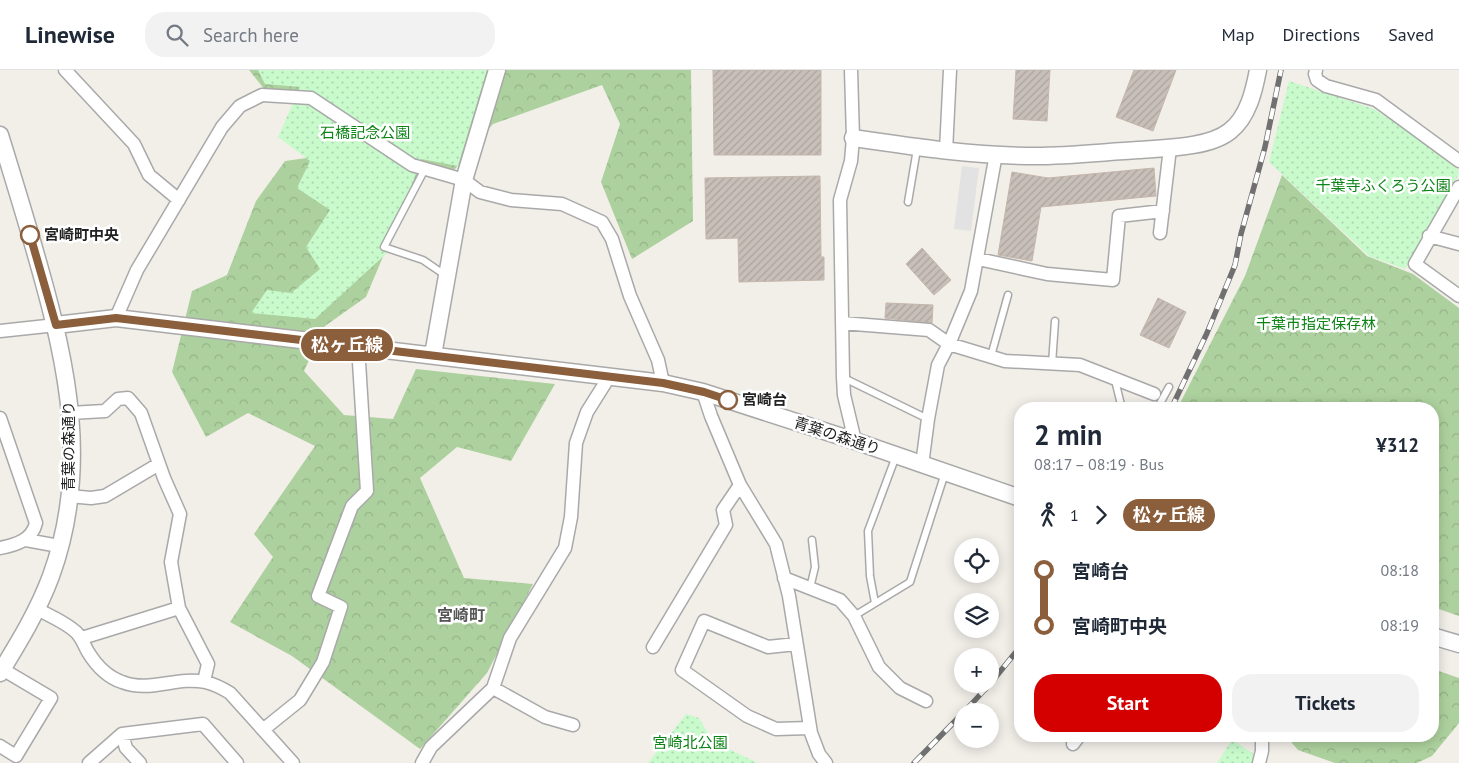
<!DOCTYPE html>
<html lang="en">
<head>
<meta charset="utf-8">
<style>
  :root { --surface:#fff; --page:#f2f2f3; --text:#1f2937; --muted:#747a83; --line:#e0e1e3; --accent:#d40000 }
  body { margin:0; font-family:"PT Sans","Noto Sans JP",sans-serif; background:var(--page); color:var(--text); height:100vh; display:flex; flex-direction:column; font-size:19px; white-space:nowrap }
  * { box-sizing:border-box; margin:0 }
  p { font-size:16px; color:var(--muted) }
  .icon { flex:none; width:28px; height:28px; fill:none; stroke:currentColor; stroke-width:2; stroke-linecap:round; stroke-linejoin:round }
  .map { position:relative; flex:1; overflow:hidden }
  .side { position:absolute; left:1014px; top:332px; width:425px; height:340px; display:flex; flex-direction:column; background:var(--surface); border-radius:20px; box-shadow:0 2px 12px #0003 }
  .side>* { flex:none }
  .badge { padding:0 10px; border-radius:16px; font-size:18px; line-height:32px }
  .buttons { position:absolute; left:954px; top:468px; display:grid; gap:10px }
  .buttons a { display:grid; place-items:center; width:45px; height:45px; border-radius:50%; background:var(--surface); box-shadow:0 2px 12px #0003; font-size:25px }
  .map>.badge { position:absolute; translate:-50% -50%; box-shadow:0 0 0 2px #fff }
  .legs { display:flex; align-items:center; gap:8px; height:55px; padding:0 20px; font-size:16px }
  .legs p { margin-inline-start:auto }
  .overview { display:flex; align-items:center; justify-content:space-between; height:85px; padding:0 20px }
  h1 { font-size:28px; font-weight:700; line-height:38px }
  .action { display:flex; gap:10px; margin-top:auto; padding:10px 20px }
  .action a { flex:1; height:58px; border-radius:20px; background:var(--accent); color:#fff; font-size:20px; font-weight:700; line-height:58px; text-align:center }
  .action a+a { background:var(--page); color:var(--text) }
  ul { padding:0 20px; list-style:none }
  li { display:flex; align-items:center; gap:18px; height:55px; font-size:19px }
  li i { display:grid; place-items:center; width:8px; height:100%; margin:0 6px; background:currentColor }
  li i::after { content:''; width:12px; height:12px; margin:-6px; border:4px solid; border-radius:50%; background:var(--surface) }
  li p { margin-inline-start:auto }
  li:first-child i { background:linear-gradient(#0000 50%,currentColor 0) }
  li:last-child i { background:linear-gradient(currentColor 50%,#0000 0) }
  header { display:flex; align-items:center; gap:30px; box-sizing:border-box; height:70px; padding:0 25px; background:var(--surface); border-bottom:1px solid var(--line) }
  header strong { font-size:24px }
  nav { display:flex; gap:28px; margin-inline-start:auto; font-size:18px }
  .search { width:350px; height:45px; background:var(--page); display:flex; align-items:center; gap:12px; box-sizing:border-box; padding:0 18px; border-radius:20px; color:var(--muted); font-size:19px }
  .map>svg:first-child { display:block }
  .forest { fill:url(#forest-crowns) }
  .park { fill:url(#park-dots) }
  .parking { fill:#e2e2e2 }
  .building { fill:url(#building-hatch); stroke:#c4b6ab }
  .lines { fill:none; stroke-linecap:round; stroke-linejoin:round }
  .service-casing { stroke:#a9a9a9; stroke-width:9 }
  .minor-casing { stroke:#a9a9a9; stroke-width:15 }
  .tertiary-casing { stroke:#a9a9a9; stroke-width:19 }
  .service { stroke:#fff; stroke-width:6 }
  .minor { stroke:#fff; stroke-width:12 }
  .tertiary { stroke:#fff; stroke-width:16 }
  .rail-casing { stroke:#707070; stroke-width:5.5 }
  .rail { stroke:#fff; stroke-width:4; stroke-dasharray:11; stroke-linecap:butt }
  .line-1-casing { stroke:#fff; stroke-width:11 }
  .line-1 { stroke:#8b5e3c; stroke-width:8 }
  .stop-1-dot { fill:#fff; stroke:#8b5e3c; stroke-width:2.5 }
  .labels { text-anchor:middle; stroke-width:5; stroke-linejoin:round; paint-order:stroke }
  .park-label { font-size:15px; fill:#0c8416; stroke:#fff }
  .stop-label { font-size:15px; font-weight:bold; fill:#222; stroke:#fff; text-anchor:start }
  .street-label { font-size:15px; fill:#222; stroke:#fff }
  .neighbourhood-label { font-size:16px; font-weight:bold; fill:#555; stroke:#fff }
</style>
</head>
<body>
<header>
<strong>Linewise</strong>
<div class="search"><svg class="icon" aria-label="search" viewBox="0 0 24 24"><circle cx="10" cy="10" r="6"/><path d="M15 15l6 6"/></svg>Search here</div>
<nav><a>Map</a><a>Directions</a><a>Saved</a></nav>
</header>
<div class="map">
<svg width="1459" height="693" viewBox="0 0 1459 693">
  <defs>
    <pattern id="forest-crowns" width="20" height="18" patternUnits="userSpaceOnUse" patternTransform="scale(1.25)"><rect width="20" height="18" fill="#add19e"/><path d="M2 6a3 3 0 1 1 6 0M12 15a3 3 0 1 1 6 0" fill="none" stroke="#95b388"/></pattern>
    <pattern id="park-dots" width="8" height="8" patternUnits="userSpaceOnUse" patternTransform="scale(1.25)"><rect width="8" height="8" fill="#c8facc"/><path d="M2 2h.1M6 6h.1" fill="none" stroke="#acd6af" stroke-width="1.8" stroke-linecap="round"/></pattern>
    <pattern id="building-hatch" width="6" height="6" patternUnits="userSpaceOnUse" patternTransform="scale(1.25)"><rect width="6" height="6" fill="#c7bfb8"/><path d="M-1 1l2-2M0 6l6-6M5 7l2-2" fill="none" stroke="#aba49e"/></pattern>
  </defs>
  <rect width="100%" height="100%" fill="#f2efe9"/>
  <path class="forest" d="M249,0H337L316,24L265,20Z
    M436,0H691L693,151L632,189L601,112L620,54L602,15L493,54L455,99L419,101L366,227L325,256L304,301L344,345L393,349L416,299L555,314L511,391L457,377L420,408L464,508L533,514L487,603L420,679L292,586L230,552L273,487L254,464L315,376L248,343L206,367L172,302L192,221L227,205L256,131L285,91L364,80Z
    M1282,105L1367,186L1413,204L1459,238V546L1433,537L1432,339H1177L1245,206Z
    M1433,599L1459,608V653L1432,686L1417,693H1335L1298,680L1286,666H1432Z"/>
  <path class="park" d="M258,0H487L458,96L421,89L388,182L315,249L251,243L267,220L291,223L320,199L306,177L330,140L297,118L310,91L278,67L300,17L265,14Z
    M1289,11L1374,39L1456,93L1459,104L1405,199L1369,186L1269,92Z
    M686,644L699,648L709,665L718,674L758,693H648Z
    M1232,670L1257,686L1255,693H1217Z"/>
  <path class="parking" d="M962,96L979,98L971,161L954,159Z"/>
  <path class="building" d="M713,0H821V85H714Z
    M1016,0H1050L1047,51L1013,49Z
    M1134,0H1176L1153,61L1116,47Z
    M1154,98L1156,126L1041,137L1032,191L998,185L1012,102L1048,108Z
    M820,106L821,187H824V210L739,212L738,168L706,169L705,108Z
    M922,178L951,210L934,225L906,194Z
    M1158,228L1186,242L1169,278L1140,265Z
    M886,233L933,235L932,253L885,248Z"/>
  <g class="lines">
    <defs>
      <path id="service" d="M425,99L384,177L423,190L445,205
        M908,132L917,79
        M991,286L1008,225
        M1052,294L1055,251
        M844,308L928,349
        M1115,310L1122,339
        M1157,339L1169,317
        M810,518L815,497L812,470
        M875,533L870,506L868,461L896,386
        M854,546L910,512L945,403"/>
      <path id="minor" d="M65,0L134,74L149,105L179,130
        M851,0L853,68L851,91L840,130L843,307L844,325L855,371
        M1316,0L1315,4L1317,10L1326,16L1376,30L1459,91
        M946,81L950,0
        M1459,117L1415,194L1459,226
        M1160,163L1170,78
        M1429,166L1459,174
        M978,189L1047,204L1113,210L1119,146L1163,141
        M116,248L137,200L222,57L240,36L262,25L311,28L412,95L464,110L480,122L511,130L562,134L602,152L612,169L630,226L658,290L663,313
        M842,253L929,260L949,274L1005,291L1080,295L1154,324
        M0,261L56,255
        M703,322L711,346L740,415L776,474L789,526L811,663L819,684L826,693
        M70,343L105,341L118,329L128,328L141,343L164,408L180,444L171,492L179,538L208,594L204,611
        M0,348L36,453C32,470 16,475 0,478
        M922,395L928,349L938,295L949,274L971,221L996,84
        M69,426L91,428L105,426L159,394
        M26,470L59,476
        M784,508L840,530L854,546L879,597L900,618L926,631
        M37,539C50,546 65,552 76,562C82,568 84,575 88,582C96,595 107,607 122,612C150,623 177,606 205,612C214,614 222,618 230,623L293,693
        M82,568L179,538
        M796,574L768,577L704,551L682,600L747,646L776,659L810,658
        M653,577L726,455L723,440L740,415
        M493,618L545,647L573,655
        M264,659L300,630L323,592L341,537L318,526L352,436L367,421L358,276
        M122,664L126,678L140,693
        M1073,674L1079,666
        M0,676L16,686L51,628L2,599
        M89,693L122,664L203,654L237,693
        M422,693L431,677L493,618L510,568L565,478L571,447L576,373L587,342L609,307
        M1259,693L1262,681V666"/>
      <path id="tertiary" d="M0,65C13,107 26,149 38,192C68,297 90,399 51,506C38,541 19,572 0,603
        M853,68C914,77 974,86 1035,86C1069,86 1104,82 1138,80C1164,78 1209,78 1230,61C1248,47 1254,21 1258,0
        M56,255L116,248L663,313L703,322L855,371L1020,428
        M433,285L464,110L497,0
        M1432,566L1459,574"/>
    </defs>
    <use href="#service" class="service-casing"/>
    <use href="#minor" class="minor-casing"/>
    <use href="#tertiary" class="tertiary-casing"/>
    <use href="#service" class="service"/>
    <use href="#minor" class="minor"/>
    <use href="#tertiary" class="tertiary"/>
    <defs>
      <path id="rail" d="M1171,339L1207,263L1235,195L1241,164L1265,77L1281,0
        M990,614L1020,577
        M965,641L990,614
        M914,693L962,644"/>
    </defs>
    <use href="#rail" class="rail-casing"/>
    <use href="#rail" class="rail"/>
  </g>
  <g class="lines">
    <defs>
      <path id="line-1" d="M30,165L56,255L116,248L150,252L663,313L704,322L728,330"/>
    </defs>
    <use href="#line-1" class="line-1-casing"/>
    <use href="#line-1" class="line-1"/>
  </g>
  <g class="stop-1-dot">
    <circle cx="30" cy="165" r="9"/>
    <circle cx="728" cy="330" r="9"/>
  </g>
  <g class="labels">
    <g class="park-label">
      <text x="365" y="68">石橋記念公園</text>
      <text x="1383" y="121">千葉寺ふくろう公園</text>
      <text x="1316" y="259">千葉市指定保存林</text>
      <text x="690" y="678">宮崎北公園</text>
    </g>
    <g class="stop-label">
      <text x="44" y="170">宮崎町中央</text>
      <text x="742" y="335">宮崎台</text>
    </g>
    <g class="street-label">
      <text transform="translate(837 366) rotate(18)" y="5">青葉の森通り</text>
      <text transform="translate(69 376) rotate(-90)" y="5">青葉の森通り</text>
    </g>
    <g class="neighbourhood-label">
      <text x="461" y="551">宮崎町</text>
    </g>
  </g>
</svg>
<div class="buttons">
<a><svg class="icon" aria-label="locate" viewBox="0 0 24 24"><circle cx="12" cy="12" r="6"/><path d="M12 2v4M12 18v4M2 12h4M18 12h4"/></svg></a>
<a><svg class="icon" aria-label="layers" viewBox="0 0 24 24"><path d="M12 4l9 5-9 5-9-5zM3 14l9 5 9-5"/></svg></a>
<a>+</a>
<a>−</a>
</div>
<b class="badge" style="left:347px;top:275px;background:#8b5e3c;color:#fff">松ヶ丘線</b>
<section class="side">
<div class="overview"><div><h1>2 min</h1><p>08:17 – 08:19 · Bus</p></div><b>¥312</b></div>
<div class="legs"><svg class="icon" aria-label="walk" viewBox="0 0 24 24"><circle cx="13" cy="4" r="2"/><path d="M13 8l-2 6 4 7M11 14l-3 7M7 12l3-4h3l4 4"/></svg>1<svg class="icon" aria-label="forward" viewBox="0 0 24 24"><path d="M9 5l7 7-7 7"/></svg><b class="badge" style="background:#8b5e3c;color:#fff">松ヶ丘線</b></div>
<ul>
<li><i style="color:#8b5e3c"></i><b>宮崎台</b><p>08:18</p></li>
<li><i style="color:#8b5e3c"></i><b>宮崎町中央</b><p>08:19</p></li>
</ul>
<div class="action"><a>Start</a><a>Tickets</a></div>
</section>
</div>
</body>
</html>
